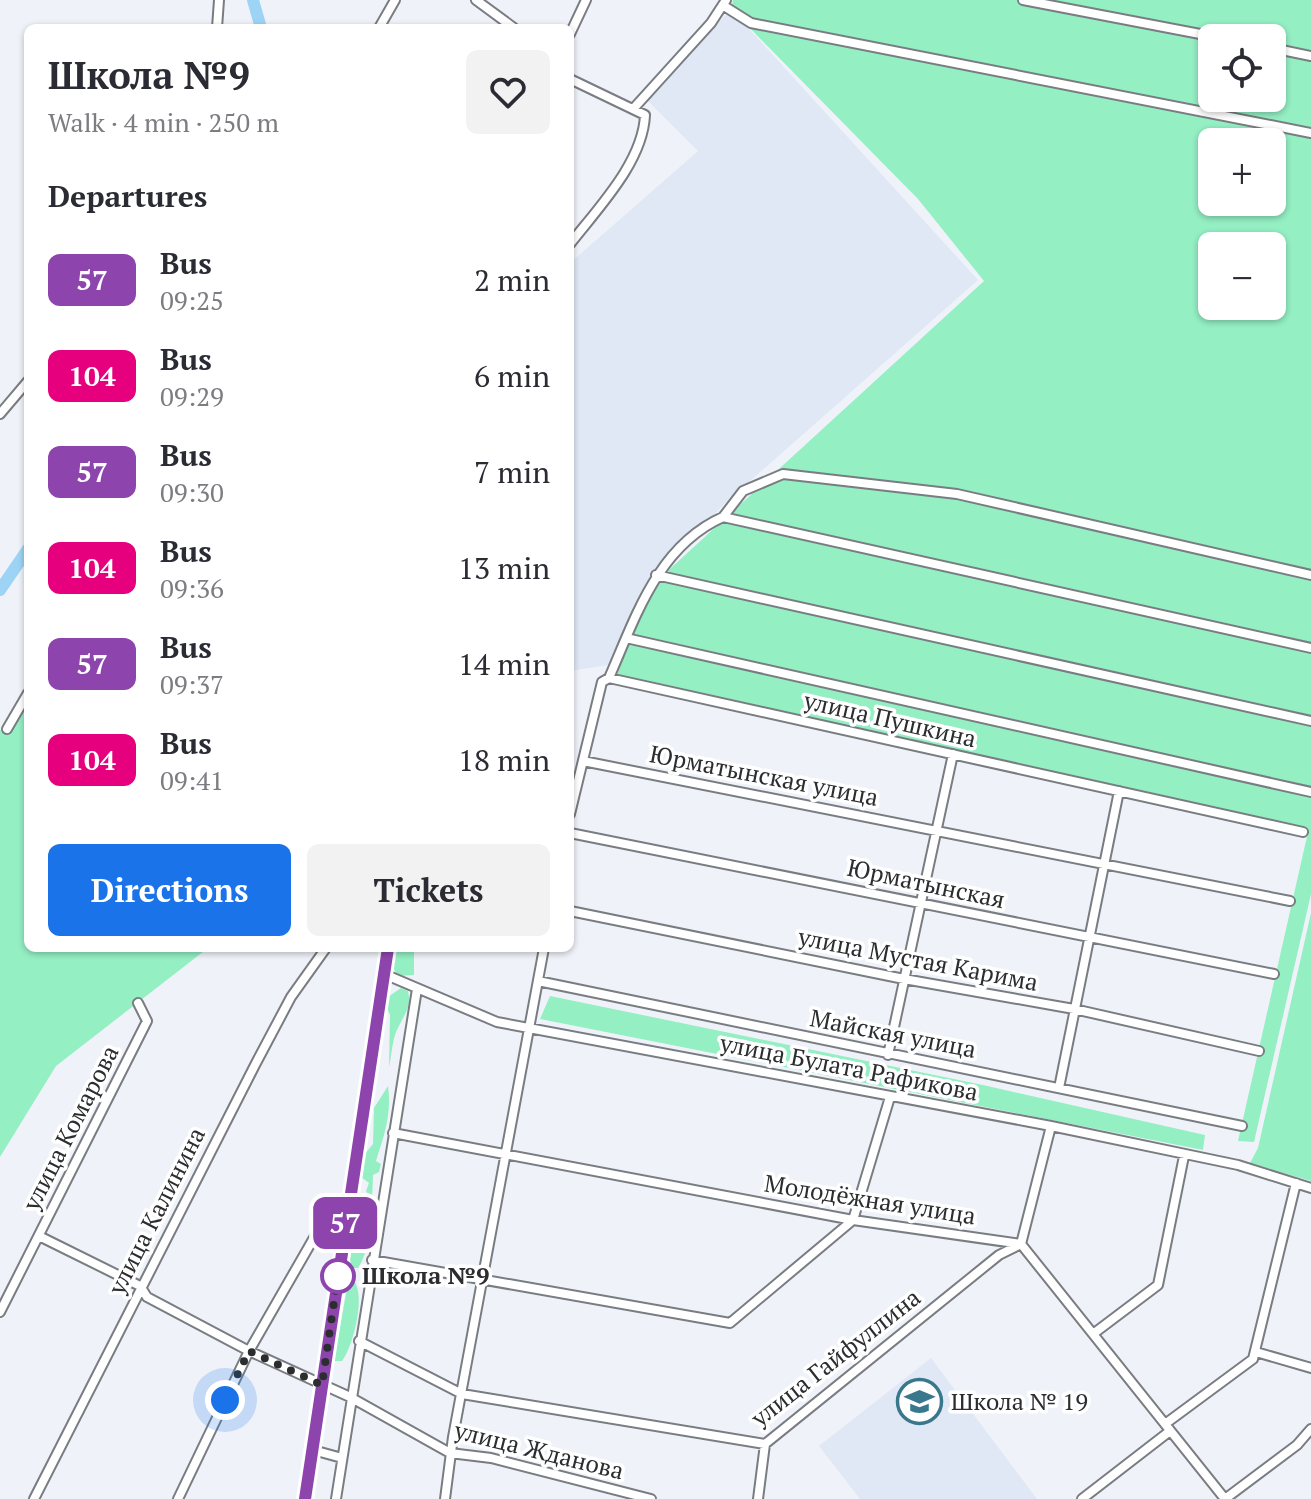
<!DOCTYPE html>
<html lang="en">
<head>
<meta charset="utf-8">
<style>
  :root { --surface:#fff; --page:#f2f2f3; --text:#2b2b33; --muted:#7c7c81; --accent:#1a73e8 }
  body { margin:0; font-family:"PT Serif",serif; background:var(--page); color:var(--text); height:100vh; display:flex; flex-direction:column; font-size:30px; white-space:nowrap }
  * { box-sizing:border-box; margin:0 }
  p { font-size:26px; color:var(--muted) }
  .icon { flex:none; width:44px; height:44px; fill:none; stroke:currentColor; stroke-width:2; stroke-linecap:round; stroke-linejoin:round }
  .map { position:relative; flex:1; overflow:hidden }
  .side { position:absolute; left:24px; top:24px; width:550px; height:928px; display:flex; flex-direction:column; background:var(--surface); border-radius:12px; box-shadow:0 2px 6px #0004 }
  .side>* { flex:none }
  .badge { padding:0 16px; border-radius:12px; font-size:28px; line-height:52px }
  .tools { position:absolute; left:1198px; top:24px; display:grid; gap:16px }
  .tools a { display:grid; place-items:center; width:88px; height:88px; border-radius:12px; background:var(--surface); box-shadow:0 2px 6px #0004; font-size:40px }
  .you { position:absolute; width:40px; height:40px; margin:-20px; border:6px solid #fff; border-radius:50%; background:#1a73e8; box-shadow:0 0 0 12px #1a73e833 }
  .map>.badge { position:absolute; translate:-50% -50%; box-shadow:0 0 0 4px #fff }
  h2 { padding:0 24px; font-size:30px; line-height:72px }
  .round { display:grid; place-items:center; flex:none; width:84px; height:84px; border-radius:12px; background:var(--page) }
  .head { display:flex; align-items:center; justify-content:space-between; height:136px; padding:0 24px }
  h1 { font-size:38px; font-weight:600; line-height:60px }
  .action { display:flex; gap:16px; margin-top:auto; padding:16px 24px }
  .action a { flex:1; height:92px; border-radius:12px; background:var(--accent); color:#fff; font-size:32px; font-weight:600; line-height:92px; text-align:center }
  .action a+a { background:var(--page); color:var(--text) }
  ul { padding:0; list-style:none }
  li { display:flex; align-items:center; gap:24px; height:96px; padding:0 24px }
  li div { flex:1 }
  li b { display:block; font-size:30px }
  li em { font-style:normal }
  li .badge { min-width:88px; font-weight:700; text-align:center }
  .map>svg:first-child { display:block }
  .built { fill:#dfe8f4 }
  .green { fill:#94efc3; fill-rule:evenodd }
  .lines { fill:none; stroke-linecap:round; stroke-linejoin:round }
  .river { stroke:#9dd4f5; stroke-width:12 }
  .minor-casing { stroke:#797d82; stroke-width:12 }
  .minor { stroke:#fff; stroke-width:8 }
  .line-casing { stroke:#fff; stroke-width:18 }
  .line { stroke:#8e44ad; stroke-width:12 }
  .walk { stroke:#2b2d2f; stroke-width:8; stroke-dasharray:0 14.4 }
  .stop-dot { fill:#fff; stroke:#8e44ad; stroke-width:4 }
  .labels { text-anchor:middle; stroke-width:7; stroke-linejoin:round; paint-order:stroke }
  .street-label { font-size:24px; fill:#2b2d2f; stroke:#fff }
  .stop-label { font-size:24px; font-weight:bold; fill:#2b2d2f; stroke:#fff; text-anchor:start }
  .poi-label { font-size:24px; fill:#2b2d2f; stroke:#fff; text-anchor:start }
</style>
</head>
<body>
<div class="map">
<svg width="1311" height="1499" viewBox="0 0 1311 1499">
  <rect width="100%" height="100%" fill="#eff3f9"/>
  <path class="built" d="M731,9L978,280L725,503L656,577L608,665L570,671V263L698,151L647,100Z
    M931,1358L1037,1499H860L819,1446Z"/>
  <path class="green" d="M733,0H1311V894L1254,1142L1238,1141L1308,832L616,679L635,624L660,578L984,281L918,199L731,9ZM1212,38H1272V98H1212ZM1212,142H1272V202H1212ZM1212,246H1272V306H1212Z
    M28,696V948H208L56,1066L0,1157V730L5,732Z
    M1311,913V1181L1250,1163L1258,1148Z
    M396,948H414V975L398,976L392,966Z
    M401,988L408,991C412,1007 404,1015 398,1028C392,1038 392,1055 389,1067L390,1015L386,1006L388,997Z
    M550,996L983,1085L1205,1135L1203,1150L540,1019Z
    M388,1086C392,1114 384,1136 376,1161L381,1164L379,1172L373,1175L372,1201L366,1191L369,1183L361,1177L363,1156L373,1144L374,1108Z
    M364,1212L371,1222C368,1238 367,1255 358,1268H352L349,1255L354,1220Z
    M354,1281C366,1296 353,1347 342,1361H334L347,1288Z"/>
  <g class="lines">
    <path class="river" d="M253,0L261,28
      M0,590L28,549"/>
    <defs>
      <path id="minor" d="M476,0L514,28
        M1023,0L1221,38
        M724,6L751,23L1311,133
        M217,28L219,0
        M379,28L395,0
        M570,34L586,0
        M1272,48L1311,56
        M570,79L645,115C643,162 598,208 570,244
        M634,108L711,23L726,0
        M0,414L28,381
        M723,517L743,491L783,474L957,494L1311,575
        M656,575L1311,721
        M626,638L1311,792
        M609,678C636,616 658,546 723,517L1311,648
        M7,729L28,693
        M583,761L1290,901
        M570,814L602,682L609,678L1303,832
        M570,833L1274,974
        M570,911L904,979L1074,1009L1259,1051
        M384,974L497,1022L1051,1126L1238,1165L1311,1188
        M538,981L1242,1126
        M888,1055L953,754
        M1059,1088L1119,791
        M393,1133L853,1220L1021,1244L1225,1499
        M39,1236L140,1286L147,1297L249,1351L350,1397L450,1453L491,1458L651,1499
        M372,1260L730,1323L853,1220L890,1097
        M0,1312L147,1021L138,1003
        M1093,1334L1158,1285L1184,1156
        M359,1341L462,1394L765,1444L999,1255L1021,1244L1051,1126
        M1256,1352L1311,1368
        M1165,1424L1253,1359L1296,1183
        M313,1450L342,1458
        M34,1499L255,1065L291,997L326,948
        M178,1499L249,1351L319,1229L330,1213L347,1208
        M305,1499L388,948
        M336,1499L417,989
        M445,1499L453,1437L544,948
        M758,1499L765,1444
        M1082,1499L1170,1431
        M1225,1499L1297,1445L1311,1429"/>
    </defs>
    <use href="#minor" class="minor-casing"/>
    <use href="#minor" class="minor"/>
  </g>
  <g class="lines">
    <defs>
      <path id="line" d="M305,1499L388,948"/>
    </defs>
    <use href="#line" class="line-casing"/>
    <use href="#line" class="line"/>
    <path class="walk" d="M225,1400L249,1351L322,1385L339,1267L338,1276"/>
  </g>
  <defs>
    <symbol id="school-ring" viewBox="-11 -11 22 22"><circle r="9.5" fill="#fff" stroke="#38778c" stroke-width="1.5"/><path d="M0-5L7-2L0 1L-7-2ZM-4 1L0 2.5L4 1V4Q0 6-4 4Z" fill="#38778c"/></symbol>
  </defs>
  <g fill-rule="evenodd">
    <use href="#school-ring" x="894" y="1376" width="51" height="51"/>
  </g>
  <circle class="stop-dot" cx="338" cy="1276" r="16"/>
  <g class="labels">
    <g class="street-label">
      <text transform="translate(890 720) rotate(13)" y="8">улица Пушкина</text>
      <text transform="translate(764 776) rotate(11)" y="8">Юрматынская улица</text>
      <text transform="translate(926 884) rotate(12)" y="8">Юрматынская</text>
      <text transform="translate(918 960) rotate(11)" y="8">улица Мустая Карима</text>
      <text transform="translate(893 1034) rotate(11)" y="8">Майская улица</text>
      <text transform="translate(849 1068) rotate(11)" y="8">улица Булата Рафикова</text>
      <text transform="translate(71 1128) rotate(-63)" y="8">улица Комарова</text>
      <text transform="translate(870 1200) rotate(9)" y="8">Молодёжная улица</text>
      <text transform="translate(157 1211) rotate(-63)" y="8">улица Калинина</text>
      <text transform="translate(836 1358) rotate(-38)" y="8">улица Гайфуллина</text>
      <text transform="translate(539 1451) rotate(14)" y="8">улица Жданова</text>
    </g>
    <g class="stop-label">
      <text x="362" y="1284">Школа №9</text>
    </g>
    <g class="poi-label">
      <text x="951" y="1410">Школа № 19</text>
    </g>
  </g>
</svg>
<div class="tools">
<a><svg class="icon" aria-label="locate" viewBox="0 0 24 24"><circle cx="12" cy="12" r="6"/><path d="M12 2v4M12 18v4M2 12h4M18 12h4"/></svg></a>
<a>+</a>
<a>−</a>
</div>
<div class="you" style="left:225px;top:1400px"></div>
<b class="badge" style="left:345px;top:1223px;background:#8e44ad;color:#fff">57</b>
<section class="side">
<div class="head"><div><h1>Школа №9</h1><p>Walk · 4 min · 250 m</p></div><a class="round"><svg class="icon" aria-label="heart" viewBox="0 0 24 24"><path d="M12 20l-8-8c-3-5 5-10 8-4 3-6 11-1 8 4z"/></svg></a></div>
<h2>Departures</h2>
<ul>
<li><span class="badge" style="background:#8e44ad;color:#fff">57</span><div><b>Bus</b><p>09:25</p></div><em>2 min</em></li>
<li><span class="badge" style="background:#e6007e;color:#fff">104</span><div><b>Bus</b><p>09:29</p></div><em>6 min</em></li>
<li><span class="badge" style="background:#8e44ad;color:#fff">57</span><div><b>Bus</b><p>09:30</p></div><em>7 min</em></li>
<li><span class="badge" style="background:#e6007e;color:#fff">104</span><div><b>Bus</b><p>09:36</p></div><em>13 min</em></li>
<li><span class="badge" style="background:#8e44ad;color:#fff">57</span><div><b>Bus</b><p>09:37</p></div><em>14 min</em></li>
<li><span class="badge" style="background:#e6007e;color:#fff">104</span><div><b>Bus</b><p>09:41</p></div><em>18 min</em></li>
</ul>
<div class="action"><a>Directions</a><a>Tickets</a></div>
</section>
</div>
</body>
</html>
